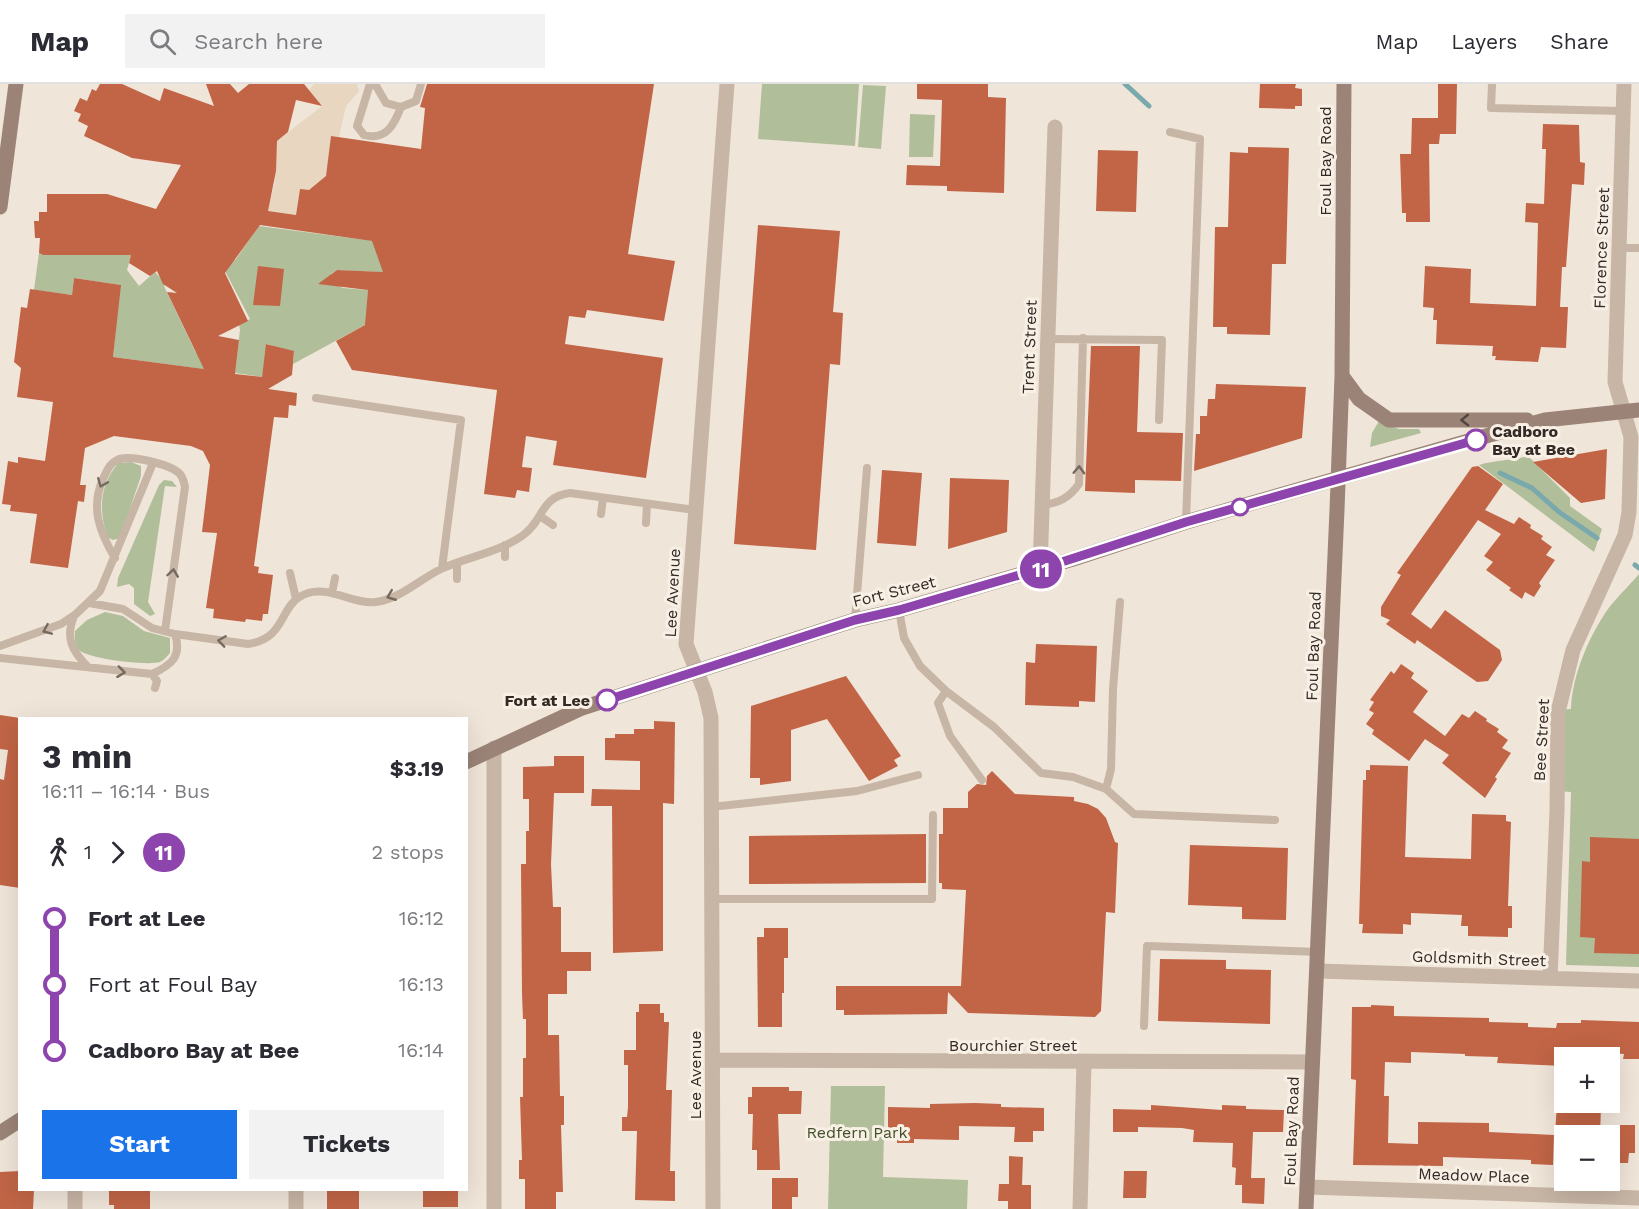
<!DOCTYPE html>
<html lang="en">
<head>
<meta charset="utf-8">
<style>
  :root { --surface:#fff; --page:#f2f2f3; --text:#2b2b33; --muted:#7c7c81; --line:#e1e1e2; --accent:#1a73e8 }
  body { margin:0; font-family:"Work Sans",sans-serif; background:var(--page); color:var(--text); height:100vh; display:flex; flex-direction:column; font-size:22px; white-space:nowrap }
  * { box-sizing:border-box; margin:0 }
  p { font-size:20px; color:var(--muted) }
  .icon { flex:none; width:33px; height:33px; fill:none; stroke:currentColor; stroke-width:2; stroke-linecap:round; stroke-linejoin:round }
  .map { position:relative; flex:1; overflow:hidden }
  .panel { position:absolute; left:18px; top:633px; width:450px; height:474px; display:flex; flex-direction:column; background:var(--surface); border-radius:0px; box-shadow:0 6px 24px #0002 }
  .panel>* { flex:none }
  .badge { padding:0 12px; border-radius:20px; font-size:21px; line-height:39px }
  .fabs { position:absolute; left:1554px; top:963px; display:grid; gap:12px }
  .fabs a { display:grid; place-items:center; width:66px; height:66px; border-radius:0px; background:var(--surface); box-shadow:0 6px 24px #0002; font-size:30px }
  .map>.badge { position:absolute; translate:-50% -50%; box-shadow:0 0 0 3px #fff }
  .legs { display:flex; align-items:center; gap:9px; height:66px; padding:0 24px; font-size:20px }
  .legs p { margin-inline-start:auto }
  .headline { display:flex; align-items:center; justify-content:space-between; height:102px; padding:0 24px }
  h1 { font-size:33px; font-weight:700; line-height:45px }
  .cta { display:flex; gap:12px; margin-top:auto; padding:12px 24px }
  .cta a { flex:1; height:69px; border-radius:0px; background:var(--accent); color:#fff; font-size:24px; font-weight:700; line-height:69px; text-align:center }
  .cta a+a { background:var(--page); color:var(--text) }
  ul { padding:0 24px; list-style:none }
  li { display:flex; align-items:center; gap:21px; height:66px; font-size:22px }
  li i { display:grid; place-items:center; width:9px; height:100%; margin:0 8px; background:currentColor }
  li i::after { content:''; width:15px; height:15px; margin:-8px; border:4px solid; border-radius:50%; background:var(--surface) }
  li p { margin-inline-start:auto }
  li:first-child i { background:linear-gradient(#0000 50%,currentColor 0) }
  li:last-child i { background:linear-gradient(currentColor 50%,#0000 0) }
  header { display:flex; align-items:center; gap:36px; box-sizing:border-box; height:84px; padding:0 30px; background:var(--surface); border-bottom:2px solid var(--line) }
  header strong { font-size:28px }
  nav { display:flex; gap:33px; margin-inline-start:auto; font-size:21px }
  .search { width:420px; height:54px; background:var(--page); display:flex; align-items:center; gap:15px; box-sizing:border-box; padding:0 21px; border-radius:0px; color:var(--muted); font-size:22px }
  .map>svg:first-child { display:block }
  .green { fill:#b1be9a }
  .plaza { fill:#e8d6c0 }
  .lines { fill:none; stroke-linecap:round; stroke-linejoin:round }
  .stream { stroke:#79a9ac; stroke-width:5 }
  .building { fill:#c16546 }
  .service { stroke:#c7b5a5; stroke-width:8 }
  .minor { stroke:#c7b5a5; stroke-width:15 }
  .secondary { stroke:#9b8477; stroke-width:15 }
  .oneway { stroke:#52453e }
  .oneway2 { stroke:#76695f }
  .line-1-casing { stroke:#fff; stroke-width:14 }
  .line-1 { stroke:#8e44ad; stroke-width:9 }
  .stop-1-dot { fill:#fff; stroke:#8e44ad; stroke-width:3 }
  .labels { text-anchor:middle; stroke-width:6; stroke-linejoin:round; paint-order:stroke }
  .street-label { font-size:16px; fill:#332a26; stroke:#f8efe5 }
  .stop-label { font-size:16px; font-weight:bold; fill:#332a26; stroke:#f8efe5; text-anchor:start }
  .park-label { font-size:16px; fill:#42512b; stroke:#f8efe5 }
</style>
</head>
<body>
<header>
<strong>Map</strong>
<div class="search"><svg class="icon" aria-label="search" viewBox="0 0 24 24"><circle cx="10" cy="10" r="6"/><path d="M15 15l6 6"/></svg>Search here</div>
<nav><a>Map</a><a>Layers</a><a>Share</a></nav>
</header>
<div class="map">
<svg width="1639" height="1125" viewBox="0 0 1639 1125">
  <rect width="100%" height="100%" fill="#f0e5d9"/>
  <path class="green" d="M762,0H859L855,62L758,55Z
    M863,1L886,2L881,65L858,63Z
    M910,30L935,31L933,73H909Z
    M259,142L374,157L390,207L378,188L337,186L331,190L330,197L343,204L368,206L367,225L387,229L293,280L294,268L267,260L262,293L235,289L240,246L239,241L250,235L224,185L236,175Z
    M117,164L132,168L127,186L139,202L155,188L166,200L164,202L196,269L212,262L225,288L113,273L120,201L74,194L72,211L34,206L39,169L43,171H115Z
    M1379,337L1399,345H1419L1421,349L1370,363L1372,349Z
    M1528,372L1570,414V422L1602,445L1594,468L1479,381C1496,376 1511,377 1528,372Z
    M131,378L141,382V392L120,454L113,456L107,453C99,425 99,403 118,379Z
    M164,396L172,397L177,403L165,402L148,518L155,530L150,532L134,520V504L129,500L117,503L118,494L159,401Z
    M1639,490V883L1566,881L1571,708L1557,707L1558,626L1571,625C1572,592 1589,552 1608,525C1617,513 1629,502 1639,490Z
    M105,528L123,532L144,547L170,554V569C167,572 164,576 160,578C148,582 85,575 78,565C74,559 75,553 75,547L87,536Z
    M831,1002H885L883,1093L968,1096L967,1125H828Z"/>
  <path class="plaza" d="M314,0H357L359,7L346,22L339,53L331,52L326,94L309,106H300L296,131L267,127L275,99L277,57L322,22L309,6Z"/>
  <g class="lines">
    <path class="stream" d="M1125,0L1149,22
      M1500,389L1532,404L1559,428L1597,454
      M1635,481L1639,484"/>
  </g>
  <path class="building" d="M100,0H122L160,17L164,4L214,22L206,0H230L238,9L249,0H304L322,22L296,16L288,48L277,57L276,87L268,127L296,131L300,105L309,106L326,92L331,52L421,65L425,24L420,23L427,0H654L628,170L675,177L664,237L587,226L585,234L569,232L565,260L663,274L646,394L553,381L557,357L526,352L522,383L532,384L529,408L517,406L515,414L484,410L497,306L352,286L336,257L365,241L368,206L318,200L337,186L383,188L372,157L260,141L225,189L248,237L218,252L239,256L235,290L262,293L266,260L294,267L292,291L268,305L297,309L296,322L289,321L288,334L274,333L254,482L259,483L258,489L273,491L268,530H263L262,537L246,535L245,538L213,534L214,525L206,524L217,449L202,448L210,381L203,367L191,362L114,352L85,364L80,401H86L84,418L78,417L68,484L30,479L37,430L10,427L11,421L2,420L8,377L18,379V373L45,377L53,318L17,313L21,284L14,278L16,263L21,223L27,224L30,205L72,211L74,194L121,201L113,273L204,285L167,208L177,209L163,200L157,187L150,192L129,179L131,171H43L39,169L40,154H35L34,137H39V128H47V110H107L156,125L181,81L132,74L84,52L88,42L78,37L81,30L74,27L80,14L87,17L92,5L96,7Z
    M917,0H988V13L1006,14L1004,109L947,107V102L906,101L907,81L940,82L942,16L917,15Z
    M1260,0H1296L1295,4L1302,5V22H1295V25L1259,24Z
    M1438,0H1457L1456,50H1440L1439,60H1429L1430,138H1406V129H1402L1400,70H1411L1412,34H1438Z
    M1543,40L1579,41L1580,78L1585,79L1584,101L1572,100L1566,183H1562L1560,223H1568L1566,264L1541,263L1538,278L1495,276L1496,272H1492L1493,262L1436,260L1437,236H1433L1434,224L1423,223L1425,182L1471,185L1470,219L1536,222L1538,139L1525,138L1526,119L1544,120L1546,65H1542Z
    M1248,63L1289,64L1286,180H1272L1270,251L1227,250V243H1213L1215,143H1228L1230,68L1248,69Z
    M1098,66L1138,67L1136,128L1096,127Z
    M758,141L840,147L833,228L843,229L840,281L830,280L816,466L734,460Z
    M258,182L284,185L280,222L253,221Z
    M1091,262H1140L1137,348L1183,349L1181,397L1135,396V409L1085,407Z
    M1216,300L1306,303L1302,354L1194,387L1196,350H1200V332H1207L1208,315H1215Z
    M1607,365L1605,415L1581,419L1533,378Z
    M1478,382L1503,400L1485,426L1514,440L1519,433L1531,441L1530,444L1543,452L1541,455L1552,463L1546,471L1555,476L1539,499L1541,502L1534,513L1525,508L1522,515L1509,506L1511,504L1486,486L1493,478L1484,472L1501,450L1478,436L1411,530L1431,545L1445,526L1500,566L1502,576L1488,597L1477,598L1417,556L1415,560L1386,540L1390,536L1381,532V523L1401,491L1397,489L1472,383Z
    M882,386L922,389L916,462L877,459Z
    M950,394L1009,396L1007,448L948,465Z
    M1036,560L1097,562L1095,618L1079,617V623L1025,621L1026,578L1035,579Z
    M1401,580L1414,589L1411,594L1428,607L1413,628L1445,652L1462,630L1469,634L1475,627L1487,635L1486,637L1499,645L1497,648L1508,656L1502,664L1511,669L1495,693L1497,695L1485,714L1442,679L1449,671L1425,655L1409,677L1372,650L1374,646L1366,640L1374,629L1369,626L1374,618L1370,616L1391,587L1394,590Z
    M846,592L901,672L894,676L898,682L869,697L827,635L791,646V697L760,701V694H750L751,622Z
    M0,631L20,634V804L0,801V695L4,696L8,666L0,665Z
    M654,637L675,638L674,720L663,719V867L613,869L612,722H591L592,705L640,706V677L605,676V654H615V650H634V645H654Z
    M554,672H584V709H554L551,780L553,823H561V868H591V887H567V910H548V951H559L560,1012H564V1041H561L563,1108H556V1125H525V1095H519V1076H522L520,1013H523V974H526V935H523L522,910L521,780H526V747H529V715H523V683L554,682Z
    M1370,681L1408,682L1405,773L1471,775L1472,730L1506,731V737L1511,738L1508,822H1512V844H1508V853L1468,852V842H1461L1462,831L1411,829V841L1403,840V850L1362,849L1363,840H1359L1363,696H1366V686H1370Z
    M992,687L1015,710L1074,713V717L1088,720L1098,725L1106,734L1115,758L1118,759L1115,829L1106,828L1101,927L1095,933L968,929L948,908L947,930L844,931V926H836V902H961L966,806L942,805V799H939V750H943V724H968V708L977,700L986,701L987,692Z
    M926,750V799L749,800V752Z
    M1590,753L1639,755V870L1594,869L1595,854L1580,853L1582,777L1590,778Z
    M1190,761L1288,764L1286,836L1242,835V823L1188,821Z
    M764,844H788V874H784V909H782V943H758L757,853H764Z
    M1160,875L1226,876V885L1271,886L1270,940L1158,937Z
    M639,920H660V929H664V938H669L666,1006H672L670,1087H675V1117L635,1116L637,1047H622V1033H627L628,1023V981H624V966H636V928H639Z
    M1371,921L1394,922V932L1489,934V938L1528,939V943L1556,944L1557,939H1581V936L1639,938V975H1623L1624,970L1567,968L1564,982L1497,979L1498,973L1465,972V970L1411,968V979L1385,978L1384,1012H1389L1388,1059L1418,1060V1038L1489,1039V1048L1554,1051L1553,1081L1531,1080V1076L1443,1073V1082L1353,1081L1356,996L1351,995L1352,923H1371Z
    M752,1003H789V1007H802L801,1030H778L780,1086H757V1066H752L753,1030H748V1013H752Z
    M1557,1018H1586V1022L1601,1023L1600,1052H1555Z
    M975,1019L1001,1020V1023L1044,1024V1047H1033V1058H1014L1015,1043L959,1042V1056L914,1055V1059H897V1048H888V1023L930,1024V1020Z
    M1151,1021L1222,1026V1021L1246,1022V1025L1284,1026L1283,1048H1253L1251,1094H1265L1264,1120L1242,1119V1101H1235L1236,1084L1232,1083L1233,1059L1193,1058L1194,1046L1182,1044L1138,1043V1048H1113V1025L1151,1026Z
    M1611,1041H1635V1069H1629L1628,1079H1610Z
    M1009,1072L1023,1073L1022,1101H1031V1125H1008V1117H998L999,1100H1009Z
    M20,1087V1106H34L33,1125H0V1088Z
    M1124,1087H1147L1146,1114H1123Z
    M772,1094H798V1113H792V1125H772Z
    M109,1106H150V1125H114V1121H109Z
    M327,1106H359V1125H327Z
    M423,1106H458V1123H423Z"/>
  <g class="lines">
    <path class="service" d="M370,0L357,42L364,51C386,57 394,41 401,23
      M375,0L386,19L401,23L416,17L421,0
      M1492,0L1491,24L1623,27
      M1170,48L1200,55L1186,438
      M1619,164H1639
      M1047,255L1162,256L1159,336
      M316,314L461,336L442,484
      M1042,421C1059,419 1069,414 1079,400L1083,254
      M601,430L603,414
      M540,432L553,441
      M646,439L647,420
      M505,461V473
      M115,474C100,449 90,424 103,395C107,387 109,380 117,376C129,370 170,380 180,390C183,394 184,398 185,403L165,547
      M290,489L296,515
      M457,495V480
      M332,509L335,494
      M89,519L123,525L152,544L175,550L248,560C289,554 277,519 308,509C331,502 354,521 376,518C400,515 420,495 441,485C467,473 497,469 522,452C545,436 539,413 570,409L695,426
      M899,526L904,554L920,582L946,607L994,643L1041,689L1073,693L1106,705L1134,730L1275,736
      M74,532C65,554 72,567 88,583
      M855,536L867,384
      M0,562L61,540L76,530L100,507L153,379
      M0,574L152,590C172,581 182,572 175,550
      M152,590L157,597L155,604
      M946,607L938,619L950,652L982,696
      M1106,705L1111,685L1113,605L1120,518
      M711,723L857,707L918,691
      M712,815H932L933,731
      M1144,942L1147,862L1319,868"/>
    <path class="minor" d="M1040,485L1055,43
      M1318,887L1639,897
      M1550,894L1557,727L1558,628L1573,566L1625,451L1629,428L1631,353L1615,298L1624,0
      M713,976L1312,978
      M1307,1103L1639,1114
      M75,1125V1106
      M296,1125V1106
      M494,1125V664
      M713,1125L711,634L705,608L686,560L727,0
      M1080,1125L1084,979"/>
    <path class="secondary" d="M0,123L16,0
      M1342,292L1359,315L1389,336H1527
      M466,678L582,624L855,536L899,526L1073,475L1186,438L1493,350L1545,336L1639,326
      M0,1049L20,1036
      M1306,1125L1337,426L1342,292L1344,0"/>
  </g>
  <defs><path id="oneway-chevron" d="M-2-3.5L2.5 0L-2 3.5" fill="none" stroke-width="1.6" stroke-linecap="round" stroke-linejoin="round" transform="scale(1.5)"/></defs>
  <use class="oneway" href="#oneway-chevron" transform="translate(1465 336) rotate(179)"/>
  <g class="oneway2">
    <use href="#oneway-chevron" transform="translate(1079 386) rotate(-88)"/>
    <use href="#oneway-chevron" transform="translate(102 399) rotate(112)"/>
    <use href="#oneway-chevron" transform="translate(173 489) rotate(-82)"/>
    <use href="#oneway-chevron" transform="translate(391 512) rotate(158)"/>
    <use href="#oneway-chevron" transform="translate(47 546) rotate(157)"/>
    <use href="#oneway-chevron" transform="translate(222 557) rotate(-172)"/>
    <use href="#oneway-chevron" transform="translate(121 588) rotate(7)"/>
  </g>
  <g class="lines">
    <defs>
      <path id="line-1" d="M607,616L855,536L899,526L1040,485L1186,438L1476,356"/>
    </defs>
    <use href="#line-1" class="line-1-casing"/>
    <use href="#line-1" class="line-1"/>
  </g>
  <g class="stop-1-dot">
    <circle cx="1476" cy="356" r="10"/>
    <circle cx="1240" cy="423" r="8"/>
    <circle cx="607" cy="616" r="10"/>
  </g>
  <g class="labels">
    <g class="street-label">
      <text transform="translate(1325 77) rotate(-90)" y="6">Foul Bay Road</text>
      <text transform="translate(1601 164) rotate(-88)" y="6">Florence Street</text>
      <text transform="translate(1029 263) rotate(-88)" y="6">Trent Street</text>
      <text transform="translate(894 507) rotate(-14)" y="6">Fort Street</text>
      <text transform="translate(672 509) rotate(-87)" y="6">Lee Avenue</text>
      <text transform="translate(1313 562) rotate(-88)" y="6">Foul Bay Road</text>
      <text transform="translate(1541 656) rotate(-87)" y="6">Bee Street</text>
      <text transform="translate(1479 874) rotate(2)" y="6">Goldsmith Street</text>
      <text x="1013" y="967">Bourchier Street</text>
      <text transform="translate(695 991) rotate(-90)" y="6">Lee Avenue</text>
      <text transform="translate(1291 1047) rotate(-88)" y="6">Foul Bay Road</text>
      <text transform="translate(1474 1091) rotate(2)" y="6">Meadow Place</text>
    </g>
    <g class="stop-label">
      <text x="1492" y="353">Cadboro<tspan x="1492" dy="18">Bay at Bee</tspan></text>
      <text x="590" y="622" text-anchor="end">Fort at Lee</text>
    </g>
    <g class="park-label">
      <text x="857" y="1054">Redfern Park</text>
    </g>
  </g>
</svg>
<div class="fabs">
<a>+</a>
<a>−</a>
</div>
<b class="badge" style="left:1041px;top:485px;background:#8e44ad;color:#fff">11</b>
<section class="panel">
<div class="headline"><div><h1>3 min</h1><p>16:11 – 16:14 · Bus</p></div><b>$3.19</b></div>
<div class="legs"><svg class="icon" aria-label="walk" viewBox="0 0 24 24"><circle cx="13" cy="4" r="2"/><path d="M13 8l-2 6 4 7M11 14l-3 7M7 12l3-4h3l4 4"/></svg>1<svg class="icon" aria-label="forward" viewBox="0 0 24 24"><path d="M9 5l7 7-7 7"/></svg><b class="badge" style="background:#8e44ad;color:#fff">11</b><p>2 stops</p></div>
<ul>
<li><i style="color:#8e44ad"></i><b>Fort at Lee</b><p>16:12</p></li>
<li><i style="color:#8e44ad"></i><span>Fort at Foul Bay</span><p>16:13</p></li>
<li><i style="color:#8e44ad"></i><b>Cadboro Bay at Bee</b><p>16:14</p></li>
</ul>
<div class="cta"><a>Start</a><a>Tickets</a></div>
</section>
</div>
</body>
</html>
